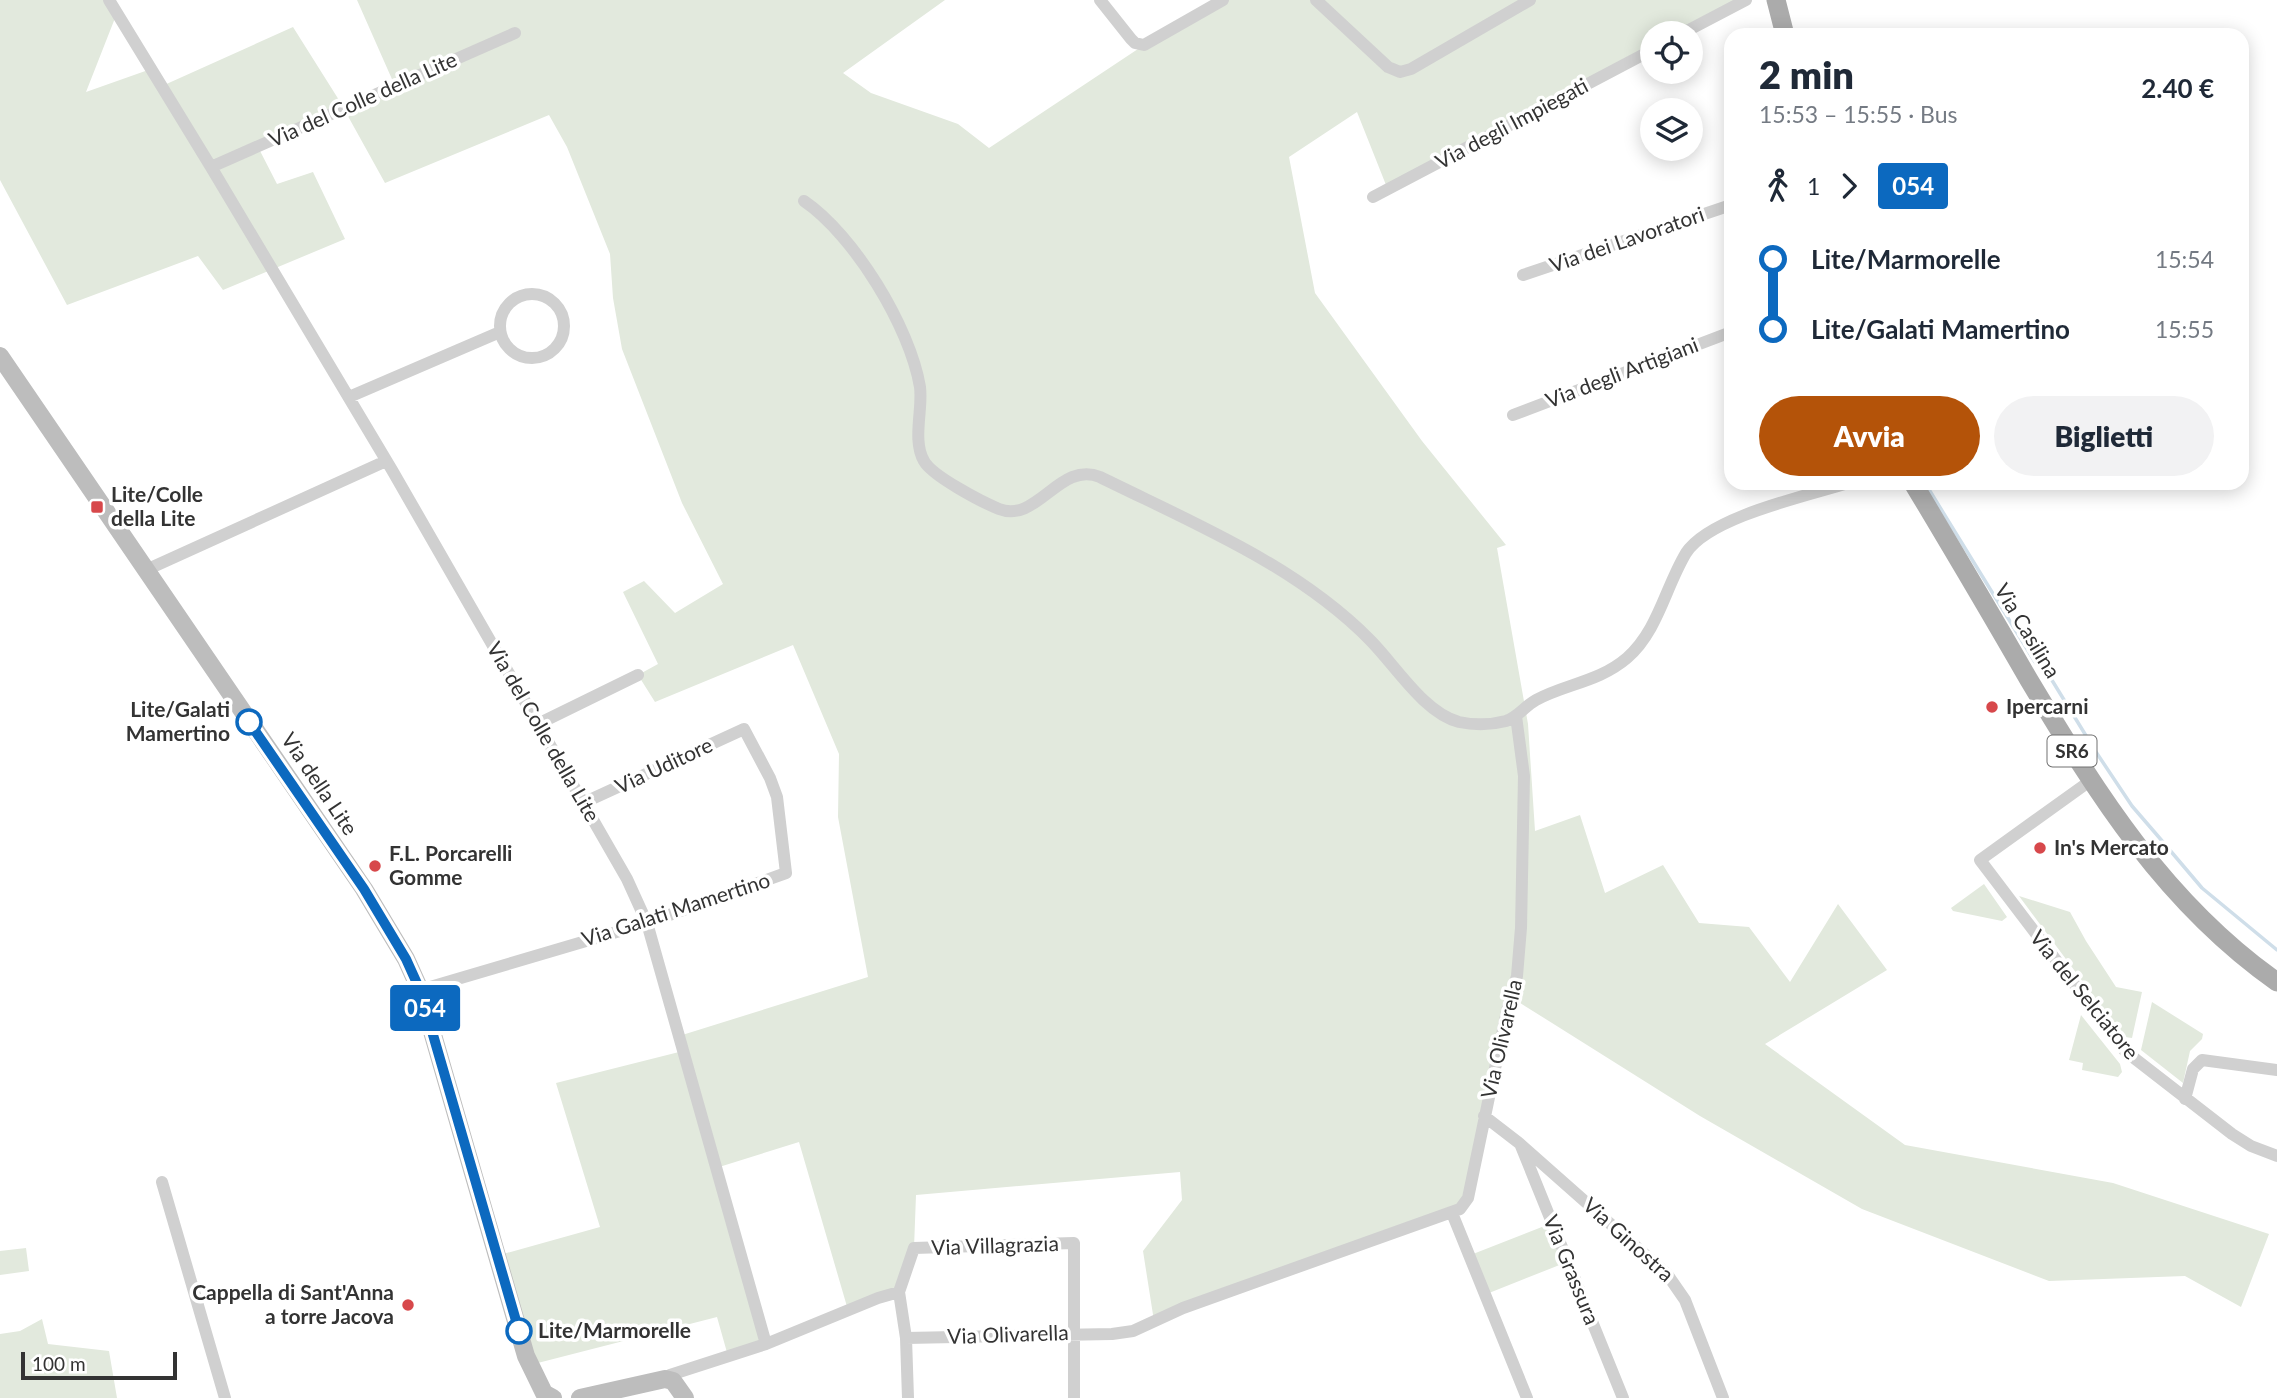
<!DOCTYPE html>
<html lang="it">
<head>
<meta charset="utf-8">
<style>
  :root { --surface:#fff; --page:#f2f2f3; --text:#1f2937; --muted:#747a83; --accent:#b45309 }
  body { margin:0; font-family:Lato,sans-serif; background:var(--page); color:var(--text); height:100vh; display:flex; flex-direction:column; font-size:26px; white-space:nowrap }
  * { box-sizing:border-box; margin:0 }
  p { font-size:23px; color:var(--muted) }
  .icon { flex:none; width:38px; height:38px; fill:none; stroke:currentColor; stroke-width:2; stroke-linecap:round; stroke-linejoin:round }
  .map { position:relative; flex:1; overflow:hidden }
  .drawer { position:absolute; left:1724px; top:28px; width:525px; height:462px; display:flex; flex-direction:column; background:var(--surface); border-radius:21px; box-shadow:0 4px 18px #0003 }
  .drawer>* { flex:none }
  .badge { padding:0 14px; border-radius:5px; font-size:24px; line-height:46px }
  .buttons { position:absolute; left:1640px; top:21px; display:grid; gap:14px }
  .buttons a { display:grid; place-items:center; width:63px; height:63px; border-radius:50%; background:var(--surface); box-shadow:0 4px 18px #0003; font-size:35px }
  .scale { position:absolute; left:21px; bottom:18px; width:156px; box-sizing:border-box; padding-left:7px; border:4px solid #333; border-top:0; font-size:19px; line-height:24px; white-space:nowrap; color:#333; -webkit-text-stroke:5px #fff; paint-order:stroke }
  .map>.badge { position:absolute; translate:-50% -50%; box-shadow:0 0 0 4px #fff }
  .legs { display:flex; align-items:center; gap:10px; height:77px; padding:0 35px; font-size:23px }
  .legs p { margin-inline-start:auto }
  .overview { display:flex; align-items:center; justify-content:space-between; height:119px; padding:0 35px }
  h1 { font-size:38px; font-weight:800; line-height:52px }
  .primary-button { display:flex; gap:14px; margin-top:auto; padding:14px 35px }
  .primary-button a { flex:1; height:80px; border-radius:42px; background:var(--accent); color:#fff; font-size:28px; font-weight:800; line-height:80px; text-align:center }
  .primary-button a+a { background:var(--page); color:var(--text) }
  ul { padding:0 35px; list-style:none }
  li { display:flex; align-items:center; gap:24px; height:70px; font-size:26px }
  li i { display:grid; place-items:center; width:10px; height:100%; margin:0 9px; background:currentColor }
  li i::after { content:''; width:18px; height:18px; margin:-9px; border:5px solid; border-radius:50%; background:var(--surface) }
  li p { margin-inline-start:auto }
  li:first-child i { background:linear-gradient(#0000 50%,currentColor 0) }
  li:last-child i { background:linear-gradient(currentColor 50%,#0000 0) }
  .map>svg:first-child { display:block }
  .green { fill:#e2e9dd }
  .lines { fill:none; stroke-linecap:round; stroke-linejoin:round }
  .stream { stroke:#cfdee9; stroke-width:3.5 }
  .street { stroke:#d0d0d0; stroke-width:12 }
  .secondary { stroke:#bdbdbd; stroke-width:18 }
  .primary { stroke:#ababab; stroke-width:19 }
  .line-1-casing { stroke:#fff; stroke-width:16 }
  .line-1 { stroke:#0c69bf; stroke-width:10 }
  .poi-dot { fill:#d7484b; stroke:#fff; stroke-width:2.5 }
  .stop-1-dot { fill:#fff; stroke:#0c69bf; stroke-width:3.5 }
  .labels { text-anchor:middle; stroke-width:7; stroke-linejoin:round; paint-order:stroke }
  .shield { fill:#fff; stroke:#707070; stroke-width:2 }
  .shield-label { font-size:19px; font-weight:bold; fill:#333 }
  .street-label { font-size:21px; fill:#333; stroke:#fff }
  .poi-label { font-size:21px; font-weight:bold; fill:#333; stroke:#fff; text-anchor:start }
  .stop-label { font-size:21px; font-weight:bold; fill:#333; stroke:#fff; text-anchor:end }
</style>
</head>
<body>
<div class="map">
<svg width="2277" height="1398" viewBox="0 0 2277 1398">
  <rect width="100%" height="100%" fill="#fff"/>
  <path class="green" d="M0,0H109L117,13L86,92L151,69L162,86L293,27L344,108L395,86L357,0H945L843,73L871,93L958,124L989,148L1144,45L1223,0H1742L1680,33H1652V48L1388,190L1357,112L1289,157L1315,293L1422,441L1506,545L1497,548L1528,724L1535,831L1580,815L1605,893L1663,865L1699,923L1749,927L1790,982L1838,904L1887,970L1765,1044L1905,1145L2113,1183L2269,1234L2241,1307L2185,1276L2049,1281L1862,1209L1700,1116L1517,1001L1484,1116L1468,1198L1452,1213L1154,1321L1143,1251L1182,1200L1180,1172L916,1195L914,1248L899,1292L848,1310L799,1142L716,1168L766,1344L728,1356L717,1317L526,1366L496,1256L600,1227L556,1083L683,1051L679,1036L868,977L838,817L839,754L793,645L655,702L638,675L658,664L623,592L644,581L675,613L723,584L682,503L622,349L613,298L610,254L567,147L549,115L385,183L344,109L258,147L277,184L313,172L345,239L223,290L198,256L67,305L0,180Z
    M1984,884L2007,917L2002,921L1953,911L1951,908Z
    M2019,896L2070,912L2086,941L2116,987L2142,992L2132,1038L2125,1037L2115,1025Z
    M2152,1002L2203,1034L2202,1039L2190,1051L2183,1083L2141,1050Z
    M2081,1015L2120,1064L2122,1072L2118,1077L2082,1070L2083,1063L2069,1060Z
    M1547,1225L1562,1264L1489,1293L1473,1254Z
    M26,1248L29,1271L0,1275V1251Z
    M42,1319L48,1344L109,1351L117,1398H0V1334L20,1331Z"/>
  <g class="lines">
    <path class="stream" d="M1925,483L2035,662L2050,677L2096,752L2132,806L2157,835L2202,888L2277,950"/>
    <path class="street" d="M109,0L211,167L392,470L627,879L647,923L766,1344
      M1100,0L1131,39L1135,43L1144,45L1223,0
      M1316,0L1388,67L1400,72L1411,69L1530,0
      M1683,33L1746,0
      M211,167L515,33
      M1373,197L1652,50
      M804,201C854,235 910,327 920,387C923,410 912,440 924,461C932,476 982,502 999,509C1037,524 1060,460 1100,477C1193,523 1296,565 1370,640C1395,665 1424,713 1459,722C1473,725 1491,725 1506,721C1518,717 1525,706 1536,700C1565,684 1599,682 1627,658C1658,631 1665,588 1686,553C1709,517 1806,496 1848,483
      M1523,275L1731,205
      M500 326a32 32 0 1 1 64 0a32 32 0 1 1-64 0Z
      M349,397L500,332
      M1513,415L1731,332
      M146,570L386,461
      M538,724L638,675
      M2090,781L1980,860L2125,1051L2232,1134L2251,1146L2277,1156
      M420,990L647,923L786,873L777,797L770,778L744,729L583,803
      M2185,1099L2193,1069L2202,1060L2277,1070
      M1484,1116L1519,1143L1667,1274L1685,1300L1723,1398
      M1521,1146L1623,1398
      M162,1182L225,1398
      M1452,1213L1527,1398
      M906,1338L1112,1334L1133,1331L1183,1308L1460,1209L1468,1198L1507,1011L1517,976L1521,928L1524,776L1516,716
      M665,1379L670,1375L766,1344L878,1298L899,1292
      M908,1398L906,1338L899,1292L914,1248L1074,1243V1398"/>
    <path class="secondary" d="M0,356L364,889L406,959L420,990L526,1356L544,1393L553,1398
      M580,1398L665,1379L673,1381L685,1398"/>
    <path class="primary" d="M1776,0L1785,35
      M1913,483C1952,548 1991,614 2029,680C2098,795 2165,903 2277,982"/>
  </g>
  <g class="lines">
    <defs>
      <path id="line-1" d="M249,722L364,889L406,959L420,990L519,1331"/>
    </defs>
    <use href="#line-1" class="line-1-casing"/>
    <use href="#line-1" class="line-1"/>
  </g>
  <g class="poi-dot">
    <rect x="90" y="500" width="14" height="14" rx="3.5"/>
    <circle cx="1992" cy="707" r="7"/>
    <circle cx="2040" cy="848" r="7"/>
    <circle cx="375" cy="866" r="7"/>
    <circle cx="408" cy="1305" r="7"/>
  </g>
  <g class="stop-1-dot">
    <circle cx="249" cy="722" r="12"/>
    <circle cx="519" cy="1331" r="12"/>
  </g>
  <g class="labels">
    <rect class="shield" x="2047.5" y="735.5" width="49" height="31" rx="5"/>
    <g class="shield-label">
      <text x="2072" y="758">SR6</text>
    </g>
    <g class="street-label">
      <text transform="translate(363 100) rotate(-24)" y="7">Via del Colle della Lite</text>
      <text transform="translate(1512 124) rotate(-28)" y="7">Via degli Impiegati</text>
      <text transform="translate(1627 240) rotate(-19)" y="7">Via dei Lavoratori</text>
      <text transform="translate(1622 373) rotate(-21)" y="7">Via degli Artigiani</text>
      <text transform="translate(2027 631) rotate(59)" y="7">Via Casilina</text>
      <text transform="translate(543 732) rotate(60)" y="7">Via del Colle della Lite</text>
      <text transform="translate(664 766) rotate(-25)" y="7">Via Uditore</text>
      <text transform="translate(319 784) rotate(56)" y="7">Via della Lite</text>
      <text transform="translate(676 910) rotate(-18)" y="7">Via Galati Mamertino</text>
      <text transform="translate(2084 995) rotate(51)" y="7">Via del Selciatore</text>
      <text transform="translate(1502 1039) rotate(-77)" y="7">Via Olivarella</text>
      <text transform="translate(1628 1240) rotate(42)" y="7">Via Ginostra</text>
      <text transform="translate(995 1246) rotate(-2)" y="7">Via Villagrazia</text>
      <text transform="translate(1571 1270) rotate(68)" y="7">Via Grassura</text>
      <text transform="translate(1008 1335) rotate(-2)" y="7">Via Olivarella</text>
    </g>
    <g class="poi-label">
      <text x="111" y="502">Lite/Colle<tspan x="111" dy="24">della Lite</tspan></text>
      <text x="2006" y="714">Ipercarni</text>
      <text x="2054" y="855">In's Mercato</text>
      <text x="389" y="861">F.L. Porcarelli<tspan x="389" dy="24">Gomme</tspan></text>
      <text x="394" y="1300" text-anchor="end">Cappella di Sant'Anna<tspan x="394" dy="24">a torre Jacova</tspan></text>
    </g>
    <g class="stop-label">
      <text x="230" y="717">Lite/Galati<tspan x="230" dy="24">Mamertino</tspan></text>
      <text x="538" y="1338" text-anchor="start">Lite/Marmorelle</text>
    </g>
  </g>
</svg>
<div class="buttons">
<a><svg class="icon" aria-label="locate" viewBox="0 0 24 24"><circle cx="12" cy="12" r="6"/><path d="M12 2v4M12 18v4M2 12h4M18 12h4"/></svg></a>
<a><svg class="icon" aria-label="layers" viewBox="0 0 24 24"><path d="M12 4l9 5-9 5-9-5zM3 14l9 5 9-5"/></svg></a>
</div>
<div class="scale">100 m</div>
<b class="badge" style="left:425px;top:1008px;background:#0c69bf;color:#fff">054</b>
<section class="drawer">
<div class="overview"><div><h1>2 min</h1><p>15:53 – 15:55 · Bus</p></div><b>2.40 €</b></div>
<div class="legs"><svg class="icon" aria-label="walk" viewBox="0 0 24 24"><circle cx="13" cy="4" r="2"/><path d="M13 8l-2 6 4 7M11 14l-3 7M7 12l3-4h3l4 4"/></svg>1<svg class="icon" aria-label="forward" viewBox="0 0 24 24"><path d="M9 5l7 7-7 7"/></svg><b class="badge" style="background:#0c69bf;color:#fff">054</b></div>
<ul>
<li><i style="color:#0c69bf"></i><b>Lite/Marmorelle</b><p>15:54</p></li>
<li><i style="color:#0c69bf"></i><b>Lite/Galati Mamertino</b><p>15:55</p></li>
</ul>
<div class="primary-button"><a>Avvia</a><a>Biglietti</a></div>
</section>
</div>
</body>
</html>
